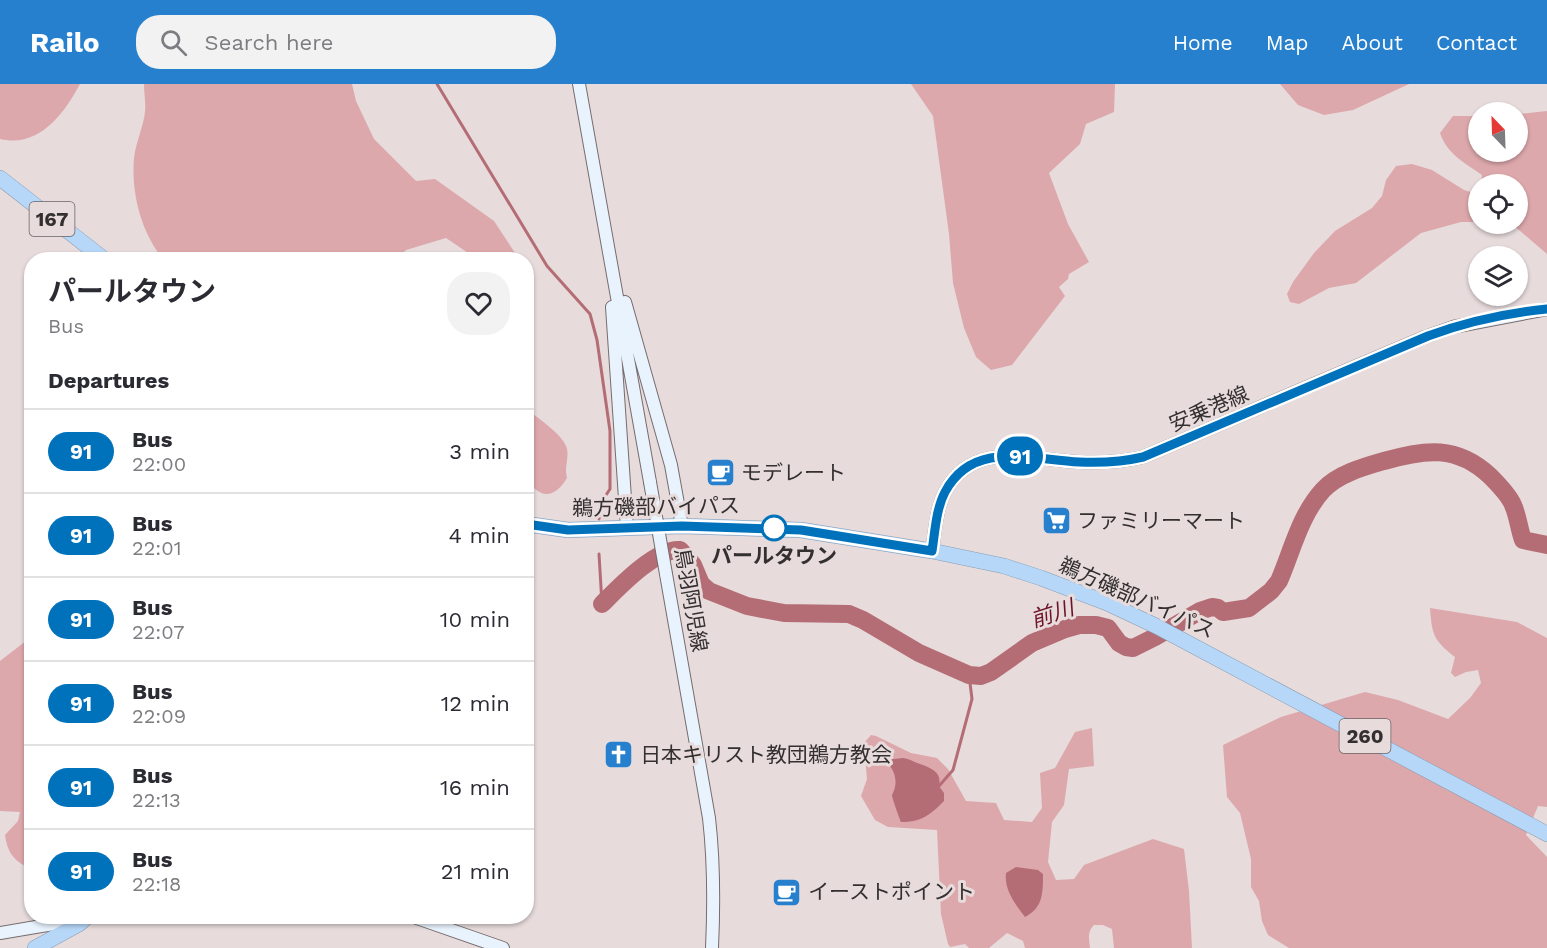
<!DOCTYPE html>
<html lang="en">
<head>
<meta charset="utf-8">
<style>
  :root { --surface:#fff; --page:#f2f2f3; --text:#2b2b33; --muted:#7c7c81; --line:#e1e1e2; --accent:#2780cd }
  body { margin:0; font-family:"Work Sans","Noto Sans JP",sans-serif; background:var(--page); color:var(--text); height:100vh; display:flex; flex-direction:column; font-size:22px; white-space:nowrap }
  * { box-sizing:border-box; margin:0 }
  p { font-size:20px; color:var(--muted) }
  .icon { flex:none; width:33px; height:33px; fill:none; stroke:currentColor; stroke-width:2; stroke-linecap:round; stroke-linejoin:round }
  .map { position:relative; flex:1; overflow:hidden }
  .details { position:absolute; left:24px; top:168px; width:510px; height:672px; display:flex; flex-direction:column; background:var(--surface); border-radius:24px; box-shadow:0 2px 4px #0004 }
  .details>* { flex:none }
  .badge { padding:0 12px; border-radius:20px; font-size:21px; line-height:39px }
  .needle { width:39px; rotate:337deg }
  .buttons { position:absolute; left:1468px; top:18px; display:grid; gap:12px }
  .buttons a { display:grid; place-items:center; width:60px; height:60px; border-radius:50%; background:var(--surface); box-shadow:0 2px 4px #0004; font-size:30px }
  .map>.badge { position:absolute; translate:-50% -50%; box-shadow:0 0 0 3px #fff }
  h2 { padding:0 24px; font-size:22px; line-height:54px }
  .round { display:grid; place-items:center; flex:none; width:63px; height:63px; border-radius:24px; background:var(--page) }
  .overview { display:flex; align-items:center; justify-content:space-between; height:102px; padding:0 24px }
  h1 { font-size:28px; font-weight:700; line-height:45px }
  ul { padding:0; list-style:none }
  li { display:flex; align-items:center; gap:18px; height:84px; padding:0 24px; border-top:2px solid var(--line) }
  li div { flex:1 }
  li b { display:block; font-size:22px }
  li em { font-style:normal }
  li .badge { min-width:66px; font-weight:700; text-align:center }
  header { display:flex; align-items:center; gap:36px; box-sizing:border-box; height:84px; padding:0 30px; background:var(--accent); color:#fff }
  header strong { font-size:28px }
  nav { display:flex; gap:33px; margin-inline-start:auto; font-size:21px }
  .search { width:420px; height:54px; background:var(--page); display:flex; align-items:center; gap:15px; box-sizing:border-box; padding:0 21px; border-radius:24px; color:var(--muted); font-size:22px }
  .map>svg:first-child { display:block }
  .green { fill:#dda8ac }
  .water { fill:#b56d75 }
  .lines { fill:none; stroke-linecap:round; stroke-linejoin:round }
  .stream { stroke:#b56d75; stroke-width:3 }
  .river { stroke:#b56d75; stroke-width:18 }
  .secondary-casing { stroke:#766c6d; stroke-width:14 }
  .highway-casing { stroke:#889db2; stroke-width:16 }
  .secondary { stroke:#e9f3fd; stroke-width:12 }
  .highway { stroke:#b6d7f8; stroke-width:15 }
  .secondary-bridge-casing { stroke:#766c6d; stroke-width:14; stroke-linecap:butt }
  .secondary-bridge { stroke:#e9f3fd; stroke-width:12 }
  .line-casing { stroke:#fff; stroke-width:14 }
  .line { stroke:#0072bc; stroke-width:9 }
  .stop-dot { fill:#fff; stroke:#0072bc; stroke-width:3 }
  .labels { text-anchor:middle; stroke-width:6; stroke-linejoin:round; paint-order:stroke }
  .shield { fill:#e7dbdc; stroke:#6a6364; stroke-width:1.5 }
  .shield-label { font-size:20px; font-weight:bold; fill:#343030 }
  .street-label { font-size:21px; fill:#343030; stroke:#e7dbdc }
  .poi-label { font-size:21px; fill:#343030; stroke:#e7dbdc; text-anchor:start }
  .stop-label { font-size:21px; font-weight:bold; fill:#343030; stroke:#e7dbdc }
  .water-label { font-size:22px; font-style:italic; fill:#6d1328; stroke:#e7dbdc }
</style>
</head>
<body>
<header>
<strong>Railo</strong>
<div class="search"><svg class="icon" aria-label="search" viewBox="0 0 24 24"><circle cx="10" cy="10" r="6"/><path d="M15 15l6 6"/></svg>Search here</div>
<nav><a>Home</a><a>Map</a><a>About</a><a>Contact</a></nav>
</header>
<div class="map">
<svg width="1547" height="864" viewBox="0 0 1547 864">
  <rect width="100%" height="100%" fill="#e7dbdc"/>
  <path class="green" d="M0,0H80C64,30 39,64 0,55Z
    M144,0H352L356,17L374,55L416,97L435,95L494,137L519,175H477L446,154L406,166L397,175H163C141,148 131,109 134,74C136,58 143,44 145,28C146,19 144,9 144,0Z
    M911,0H1115L1114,28L1086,40L1080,60L1049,89L1068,140L1089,178L1069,190L1068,195L1059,203L1065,212L1012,281L991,286L976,273L964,244L953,199L949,150L933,32Z
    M1280,0H1409L1353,26L1324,31L1298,21Z
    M1547,27V170L1512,140H1518V100H1481L1482,91C1465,79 1447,70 1440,49L1453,32H1479V68H1518V30Z
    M1412,80L1432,86L1464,106L1474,109L1479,104V138H1461L1421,149L1356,199L1329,204L1299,220L1290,218L1287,210L1293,198L1314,169L1335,147L1372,124L1382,112L1386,96L1396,82Z
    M526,325C537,333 565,352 567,365C569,375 564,384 567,394C563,401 555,411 545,410C537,409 528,399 526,391C523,372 526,345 526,325Z
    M1430,524L1517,538L1547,554V723L1538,722L1526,751L1547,773V864H1289L1268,851L1262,837L1259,817L1251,803V775L1240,729L1227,713L1223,661L1281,633L1365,608L1398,616L1448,635L1470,614L1481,599L1478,586L1466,588L1455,593L1451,589L1455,573C1433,556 1432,550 1430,524Z
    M31,553L32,779L25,782C12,775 7,766 5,751L18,737L20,728L0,727V577Z
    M1092,644L1094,682L1069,685L1064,721L1052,738L1048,778L1056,796L1074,795L1084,781L1153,755L1184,765L1189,807L1192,864H1114L1112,845L1103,841H1094C1087,848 1089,855 1090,864H1025L1023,857L1007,849L989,864H969L965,860L950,863L948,860L941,830L937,746L888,743L875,736L861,712L867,695L864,659L871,651L876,652L911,669L937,674L948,685L966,717L996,719L1004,736L1032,738L1042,724L1040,689L1055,684L1075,648Z"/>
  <path class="water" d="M903,674C911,675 915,679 923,681C933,685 942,689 939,702L944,709V717C930,731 922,738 901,738C900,736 892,714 892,711C899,698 895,686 885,676Z
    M1016,783L1038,786L1043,790C1043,809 1043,824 1025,833C1015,820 1004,806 1006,789Z"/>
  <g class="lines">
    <path class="stream" d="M437,0L547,182L590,230L597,256L610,347V405L600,420L599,435
      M599,470L602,520
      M939,702L953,686L972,615L969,591"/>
    <path class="river" d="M602,520C619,503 656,464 680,466L693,481L701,500L709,507L747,522L784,529L849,530L863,536L919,569L969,591L981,592L991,588L1032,559L1065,545L1079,541H1096L1108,544L1119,559L1126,563L1133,564L1155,553L1200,527L1212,523L1218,524L1223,528L1249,524L1271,507L1279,497C1292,467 1300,431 1323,406C1338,390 1363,383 1384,377C1425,365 1457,361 1490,392C1498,400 1509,411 1513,421C1518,432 1519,445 1523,456L1547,461"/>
    <defs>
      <path id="secondary" d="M579,0L650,398
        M625,218L671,381L682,442
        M612,223L627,444
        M932,467C935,448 936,425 945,408C973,355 1032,376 1079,378C1101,379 1122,378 1143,373L1425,253L1453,243L1547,225
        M666,490L709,734C714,777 714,820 712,864
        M411,832L503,864
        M0,849L71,837L79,840"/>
      <path id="highway" d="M0,94L105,176
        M526,440L568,446L682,442L801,446L932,467L1004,482L1041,494L1107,519L1156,542L1547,750
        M35,864L79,840L88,832"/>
    </defs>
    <use href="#secondary" class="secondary-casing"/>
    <use href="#highway" class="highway-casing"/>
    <use href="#secondary" class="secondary"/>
    <use href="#highway" class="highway"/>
    <defs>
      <path id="secondary-bridge" d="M650,398L666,490"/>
    </defs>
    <use href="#secondary-bridge" class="secondary-bridge-casing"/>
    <use href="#secondary-bridge" class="secondary-bridge"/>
  </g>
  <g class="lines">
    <defs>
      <path id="line" d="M526,440L568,446L682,442L801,446L932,467C935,448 936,425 945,408C973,355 1032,376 1079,378C1101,379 1122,378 1143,373L1428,252C1466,238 1507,229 1547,225"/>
    </defs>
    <use href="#line" class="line-casing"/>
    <use href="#line" class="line"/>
  </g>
  <defs>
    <symbol id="cafe-square" viewBox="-11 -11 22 22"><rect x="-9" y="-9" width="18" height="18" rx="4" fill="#2780cd" stroke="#e7dbdc"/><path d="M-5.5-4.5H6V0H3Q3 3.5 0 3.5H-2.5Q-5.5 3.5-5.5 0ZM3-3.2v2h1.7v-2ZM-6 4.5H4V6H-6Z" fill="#fff"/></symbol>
    <symbol id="supermarket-square" viewBox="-11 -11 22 22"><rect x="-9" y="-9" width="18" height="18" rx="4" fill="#2780cd" stroke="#e7dbdc"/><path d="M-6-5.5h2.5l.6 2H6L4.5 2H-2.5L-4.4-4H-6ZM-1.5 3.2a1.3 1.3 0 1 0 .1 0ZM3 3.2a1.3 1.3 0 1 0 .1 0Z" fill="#fff"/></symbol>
    <symbol id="church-square" viewBox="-11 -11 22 22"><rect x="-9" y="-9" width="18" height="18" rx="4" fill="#2780cd" stroke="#e7dbdc"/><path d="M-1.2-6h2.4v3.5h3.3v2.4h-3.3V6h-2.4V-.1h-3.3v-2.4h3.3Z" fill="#fff"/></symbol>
  </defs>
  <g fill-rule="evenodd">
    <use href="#cafe-square" x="704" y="372" width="33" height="33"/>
    <use href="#supermarket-square" x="1040" y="420" width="33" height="33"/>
    <use href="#church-square" x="602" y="654" width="33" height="33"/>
    <use href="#cafe-square" x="770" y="792" width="33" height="33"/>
  </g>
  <circle class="stop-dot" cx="774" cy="444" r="12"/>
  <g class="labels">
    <g class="shield">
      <rect x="29.5" y="118" width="45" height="34" rx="4.5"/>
      <rect x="1339.5" y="635" width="51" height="34" rx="4.5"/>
    </g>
    <g class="shield-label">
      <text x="52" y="142">167</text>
      <text x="1365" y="659">260</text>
    </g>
    <g class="street-label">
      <text transform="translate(1209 325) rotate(-23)" y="7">安乗港線</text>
      <text transform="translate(656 423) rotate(-1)" y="7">鵜方磯部バイパス</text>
      <text transform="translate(1137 514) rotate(24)" y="7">鵜方磯部バイパス</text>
      <text transform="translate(691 516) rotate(80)" y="7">鳥羽阿児線</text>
    </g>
    <g class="poi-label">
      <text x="741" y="396">モデレート</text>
      <text x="1077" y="444">ファミリーマート</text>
      <text x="640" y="678">日本キリスト教団鵜方教会</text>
      <text x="808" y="815">イーストポイント</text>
    </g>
    <g class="stop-label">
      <text x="774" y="479">パールタウン</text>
    </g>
    <g class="water-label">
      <text transform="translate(1052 529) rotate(-18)" y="8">前川</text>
    </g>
  </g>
</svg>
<div class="buttons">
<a><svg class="needle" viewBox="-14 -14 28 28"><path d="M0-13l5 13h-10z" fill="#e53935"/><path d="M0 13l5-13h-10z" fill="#7c7c81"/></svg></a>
<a><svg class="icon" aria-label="locate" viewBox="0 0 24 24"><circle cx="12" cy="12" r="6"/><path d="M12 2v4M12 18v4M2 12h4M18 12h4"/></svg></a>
<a><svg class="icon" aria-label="layers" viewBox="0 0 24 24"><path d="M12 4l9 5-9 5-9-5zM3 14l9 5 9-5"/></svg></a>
</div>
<b class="badge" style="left:1020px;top:372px;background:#0072bc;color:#fff">91</b>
<section class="details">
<div class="overview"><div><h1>パールタウン</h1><p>Bus</p></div><a class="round"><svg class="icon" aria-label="heart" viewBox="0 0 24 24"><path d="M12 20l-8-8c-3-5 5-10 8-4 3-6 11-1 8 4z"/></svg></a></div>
<h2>Departures</h2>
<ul>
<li><span class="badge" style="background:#0072bc;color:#fff">91</span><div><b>Bus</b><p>22:00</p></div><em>3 min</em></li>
<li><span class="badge" style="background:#0072bc;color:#fff">91</span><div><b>Bus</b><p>22:01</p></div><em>4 min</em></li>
<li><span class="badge" style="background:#0072bc;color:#fff">91</span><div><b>Bus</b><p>22:07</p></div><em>10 min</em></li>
<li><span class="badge" style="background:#0072bc;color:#fff">91</span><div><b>Bus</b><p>22:09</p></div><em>12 min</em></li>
<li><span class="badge" style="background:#0072bc;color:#fff">91</span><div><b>Bus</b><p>22:13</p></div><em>16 min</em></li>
<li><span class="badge" style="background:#0072bc;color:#fff">91</span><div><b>Bus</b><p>22:18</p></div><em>21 min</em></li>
</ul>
</section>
</div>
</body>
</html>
